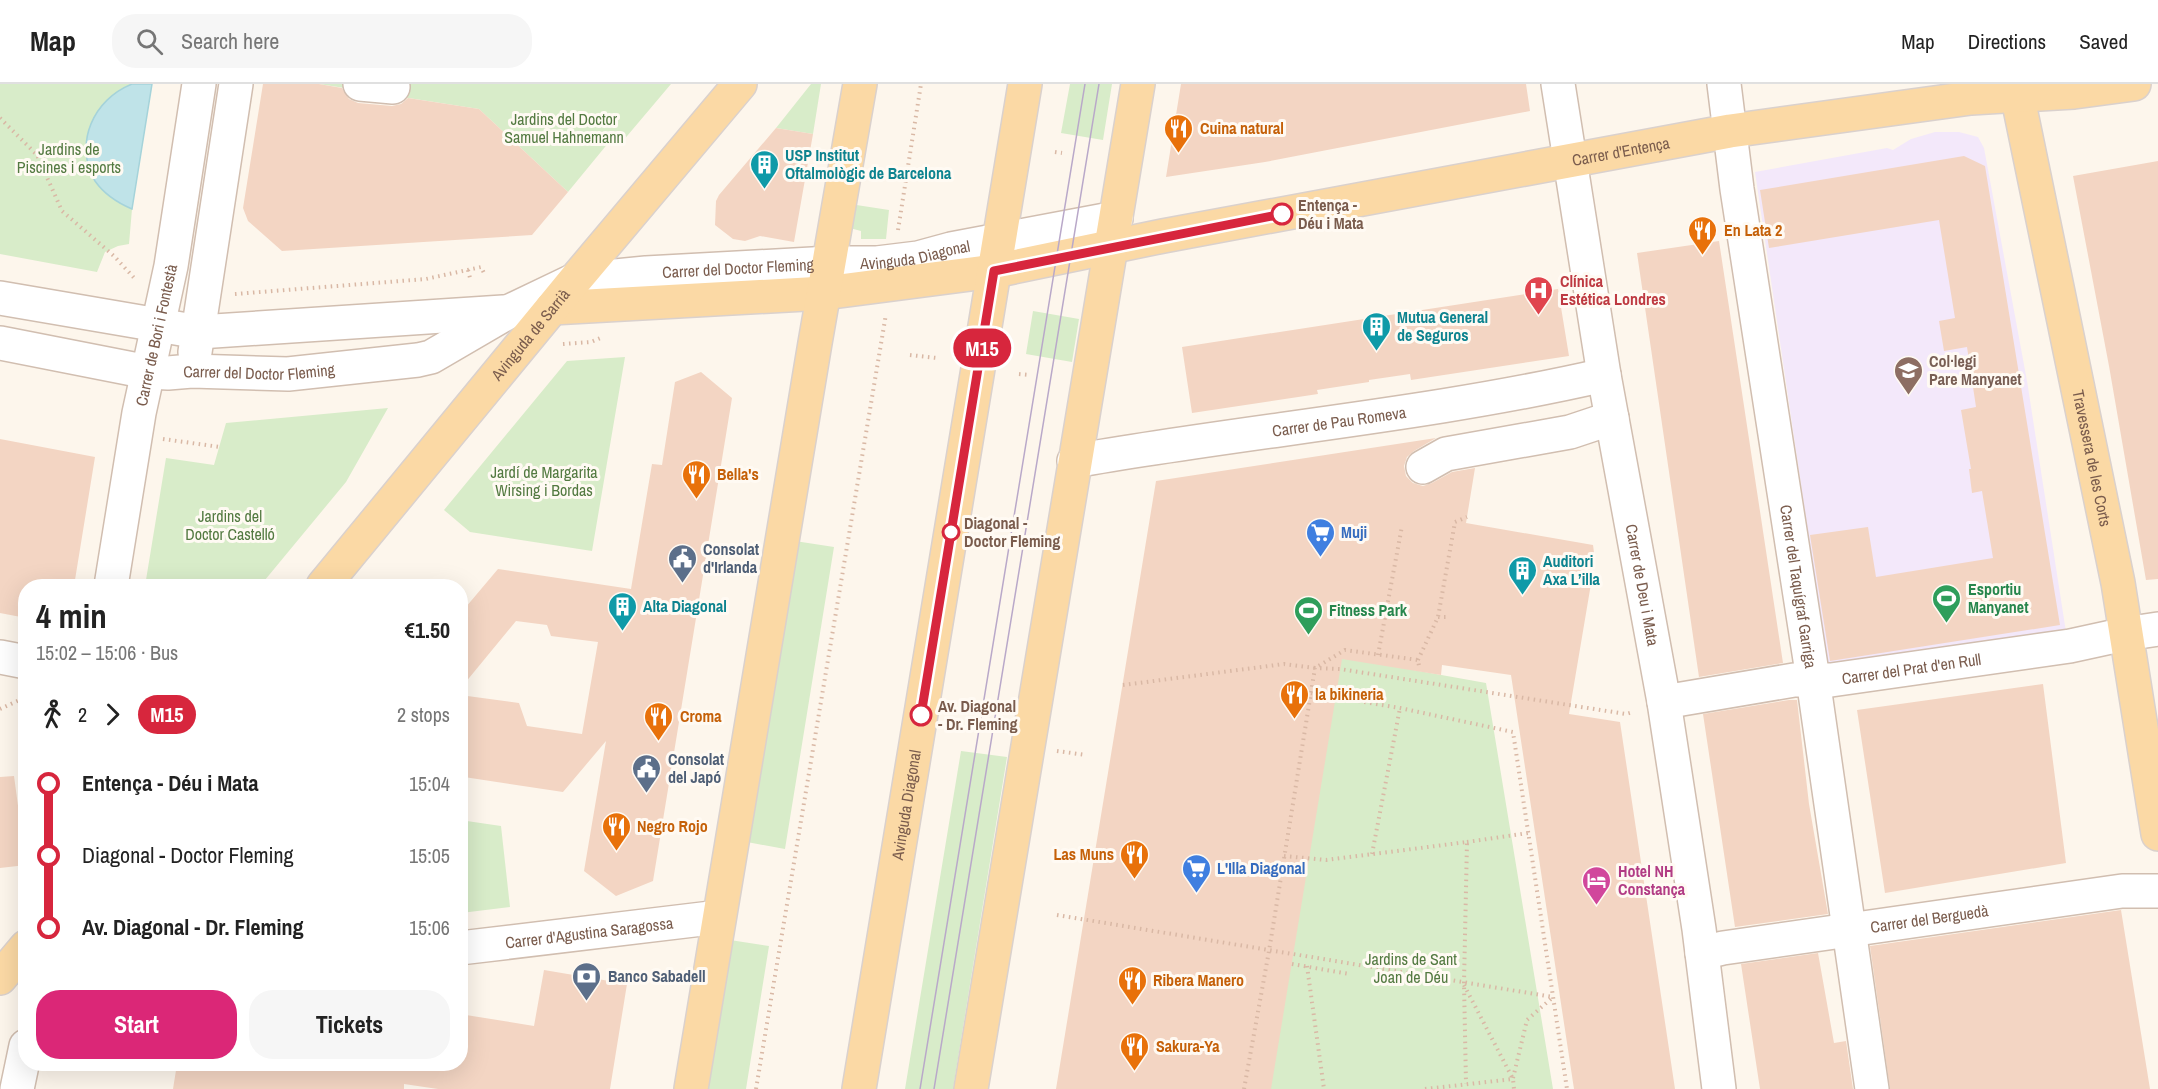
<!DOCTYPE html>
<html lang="en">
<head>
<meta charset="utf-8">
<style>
  :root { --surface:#fff; --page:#f6f6f6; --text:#222; --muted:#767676; --line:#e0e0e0; --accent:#db2777 }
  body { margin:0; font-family:"Archivo Narrow",sans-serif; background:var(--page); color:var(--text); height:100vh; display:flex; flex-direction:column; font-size:22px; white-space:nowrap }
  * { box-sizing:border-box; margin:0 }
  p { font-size:20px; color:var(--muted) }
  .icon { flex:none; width:33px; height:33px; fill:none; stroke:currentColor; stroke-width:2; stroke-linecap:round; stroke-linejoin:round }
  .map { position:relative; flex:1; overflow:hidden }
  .panel { position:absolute; left:18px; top:495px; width:450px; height:492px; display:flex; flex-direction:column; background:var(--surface); border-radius:24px; box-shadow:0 6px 24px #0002 }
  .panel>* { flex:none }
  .badge { padding:0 12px; border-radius:20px; font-size:21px; line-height:39px }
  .map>.badge { position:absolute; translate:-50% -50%; box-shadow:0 0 0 3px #fff }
  .legs { display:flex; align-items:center; gap:9px; height:66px; padding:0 18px; font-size:20px }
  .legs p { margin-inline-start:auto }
  .headline { display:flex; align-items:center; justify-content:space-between; height:102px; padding:0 18px }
  h1 { font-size:33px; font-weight:700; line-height:45px }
  .action { display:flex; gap:12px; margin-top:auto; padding:12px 18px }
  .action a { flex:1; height:69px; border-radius:24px; background:var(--accent); color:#fff; font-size:24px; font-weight:700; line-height:69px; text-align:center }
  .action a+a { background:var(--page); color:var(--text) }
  ul { padding:0 18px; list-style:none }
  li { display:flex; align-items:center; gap:21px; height:72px; font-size:22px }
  li i { display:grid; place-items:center; width:9px; height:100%; margin:0 8px; background:currentColor }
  li i::after { content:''; width:15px; height:15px; margin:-8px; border:4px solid; border-radius:50%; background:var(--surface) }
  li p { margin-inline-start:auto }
  li:first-child i { background:linear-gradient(#0000 50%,currentColor 0) }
  li:last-child i { background:linear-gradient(currentColor 50%,#0000 0) }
  header { display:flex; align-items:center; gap:36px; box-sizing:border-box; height:84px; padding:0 30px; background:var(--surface); border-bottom:2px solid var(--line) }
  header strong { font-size:28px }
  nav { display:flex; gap:33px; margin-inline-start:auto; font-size:21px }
  .search { width:420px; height:54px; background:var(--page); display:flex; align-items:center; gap:15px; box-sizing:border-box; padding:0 21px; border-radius:24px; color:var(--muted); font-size:22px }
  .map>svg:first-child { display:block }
  .education { fill:#f3e8fa }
  .green { fill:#d8ecc9 }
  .water { fill:#bfe3e8; stroke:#a5d3da; stroke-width:1.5 }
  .building { fill:#f3d5c3 }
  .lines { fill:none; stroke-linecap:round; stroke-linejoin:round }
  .minor-casing { stroke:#d1beb0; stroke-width:36 }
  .major-casing { stroke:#dad1cd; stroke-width:36 }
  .path { stroke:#d9b8a5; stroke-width:4; stroke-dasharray:1.5 4.5; stroke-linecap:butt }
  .minor { stroke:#fff; stroke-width:33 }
  .major { stroke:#fbd9a5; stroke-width:33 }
  .tram { stroke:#b9a8c9; stroke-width:1.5 }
  .line-1-casing { stroke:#fff; stroke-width:14 }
  .line-1 { stroke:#d7263d; stroke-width:9 }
  .stop-1-dot { fill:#fff; stroke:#d7263d; stroke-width:3 }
  .labels { text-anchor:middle; stroke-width:6; stroke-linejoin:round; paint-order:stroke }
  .park-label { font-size:16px; fill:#537a41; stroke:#fffaf3 }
  .food-label { font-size:16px; font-weight:bold; fill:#c56008; stroke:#fffaf3; text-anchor:start }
  .street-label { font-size:16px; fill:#7a5c4d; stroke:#fffaf3 }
  .culture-label { font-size:16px; font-weight:bold; fill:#0d838f; stroke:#fffaf3; text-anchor:start }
  .stop-label { font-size:16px; font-weight:bold; fill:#7a5c4d; stroke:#fffaf3; text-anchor:start }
  .health-label { font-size:16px; font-weight:bold; fill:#be3a42; stroke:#fffaf3; text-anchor:start }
  .education-label { font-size:16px; font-weight:bold; fill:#785e54; stroke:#fffaf3; text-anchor:start }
  .shop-label { font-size:16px; font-weight:bold; fill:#366cbe; stroke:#fffaf3; text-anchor:start }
  .service-label { font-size:16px; font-weight:bold; fill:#4e5e75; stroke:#fffaf3; text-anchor:start }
  .leisure-label { font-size:16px; font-weight:bold; fill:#27864d; stroke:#fffaf3; text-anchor:start }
  .hotel-label { font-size:16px; font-weight:bold; fill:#b23c85; stroke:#fffaf3; text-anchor:start }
</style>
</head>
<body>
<header>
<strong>Map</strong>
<div class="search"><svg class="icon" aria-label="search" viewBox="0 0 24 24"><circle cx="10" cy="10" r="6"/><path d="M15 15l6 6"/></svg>Search here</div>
<nav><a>Map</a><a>Directions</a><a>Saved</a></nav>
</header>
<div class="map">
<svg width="2158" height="1005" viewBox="0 0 2158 1005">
  <rect width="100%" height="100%" fill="#fdf6ec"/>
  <path class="education" d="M1935,48H1959L1978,53L1984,64L2027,297L2066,548L1828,584L1755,88L1887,64L1893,66L1911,55Z"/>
  <path class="green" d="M0,0H152L132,125L129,160L118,162L105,168L97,188L0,170Z
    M319,0H671L622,58L614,52L568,108L479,25Z
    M811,0H821L813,50L776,44Z
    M1070,0H1112L1103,56L1061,49Z
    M850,120L889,126L886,155H861V147L846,143Z
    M1033,227L1079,235L1072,278L1026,270Z
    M625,273L592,467L470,448L444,426L567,277Z
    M388,324L346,398L260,502H145L166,374L214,381L226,339Z
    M795,457L834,463L785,765L747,758Z
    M1341,573L1486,599L1553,1005H1267Z
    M961,667L1007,673L953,1005H905Z
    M460,736L501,742L510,823L461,829Z
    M730,856L769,862L746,1005H706Z"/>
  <path class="water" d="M132,0H152L132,125C118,119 104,110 95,97C73,59 94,15 132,0Z"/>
  <path class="building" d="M263,0H319L342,4L349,15L358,19L392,22L401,20L408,14L479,25L568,108L532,151L282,167L248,137L243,124Z
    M1181,0H1526L1530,27L1265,78L1166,93Z
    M776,44L813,50L794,158L760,152L745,157L733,155L715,141L716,117L719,111Z
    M1964,72L1985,82L2060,541L1830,577L1810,451L1868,443L1876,493L1993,474L1982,407L1972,409L1969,385H1971L1961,326L1976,323L1967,263L1944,267L1939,237L1955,234L1939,136L1769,164L1760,106Z
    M2158,77V495L2146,496L2109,282L2073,92Z
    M1719,157L1783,579L1699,593L1637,169Z
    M1558,205L1569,272L1411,296L1410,290L1369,296V298L1317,306L1318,310L1192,329L1182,263Z
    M701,288L732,314L653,797L616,812L584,787L606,657L563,708L464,693L460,683V611L519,619L527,642L582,650L598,558L551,552L547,541L516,537L460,605V530L498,485L631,505L652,380L662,381L675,298Z
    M1436,354L1414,367L1407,373L1404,382L1406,392L1413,399L1423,402L1432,399L1452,388L1475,384L1466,439L1593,461L1595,476L1569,630L1620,638L1675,1005H1574L1511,591L1442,581L1441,591L1342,575L1271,1005H1056L1156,397Z
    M0,355L95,373L74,502H26V534L0,529Z
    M2043,600L2066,779L1885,809L1857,626Z
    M1789,616H1797L1809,720L1828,830L1735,843L1703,630Z
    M14,692L26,781L0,784V693Z
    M2121,826L2150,1005H1890L1870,862Z
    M1818,869L1834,959L1846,957L1853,1005H1760L1741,880Z
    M544,886L627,900L610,1005H438L404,1000V1005H173L177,980H460V930L534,942Z"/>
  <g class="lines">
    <defs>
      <g id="minor">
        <path d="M360,0L393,3"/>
        <path id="s1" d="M1558,0L1604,291L1664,618L1699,845L1719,1005"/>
        <path id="s2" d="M1724,0L1737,105L1813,595L1872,1005"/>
        <path d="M0,214L199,248L503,228"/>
        <path id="s3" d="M0,259L148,288L168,289L192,287L288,290L418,276L431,273L510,227L575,196L646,189L830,179H877L918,174L951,165L1116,134"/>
        <path d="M195,268L236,0"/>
        <path id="s4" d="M1074,377C1250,346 1430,331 1604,291"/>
        <path d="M1423,383L1446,370L1570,348L1612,334"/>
        <path id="s5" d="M111,502L139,329L171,182L199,0"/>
        <path d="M0,573L26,578"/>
        <path id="s6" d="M1664,618L1794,596H1831L2070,562L2125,550L2158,545"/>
        <path id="s7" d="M460,864L719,833"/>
        <path id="s8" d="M1702,869L1723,864L2122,807H2158"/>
        <path d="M17,1005L26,962"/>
      </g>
      <g id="major">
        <path id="s9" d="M2015,0L2118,499L2158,750"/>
        <path id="s10" d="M552,224L824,209L994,187L1163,152L1730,47L1971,14L2074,8L2134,0"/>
        <path id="s11" d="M323,502L575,196L740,0"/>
        <path d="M0,894L26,863"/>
        <path d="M691,1005L815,259L860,0"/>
        <path id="s12" d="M859,1005L1025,0"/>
        <path d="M971,1005L1138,0"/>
      </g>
    </defs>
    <use href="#minor" class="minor-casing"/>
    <use href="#major" class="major-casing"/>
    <path class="path" d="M0,34L37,71L62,127L114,172L136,196
      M1055,68L1062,69
      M898,146L921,0
      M468,186L470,194
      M235,210L426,195L481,183L484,189
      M563,260L591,258L603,253
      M910,271L937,274
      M1019,290L1030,291
      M163,355L220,363
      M1438,533H1450
      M1378,571L1402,442
      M1418,576L1438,533L1455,438L1467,433
      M1123,601L1284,580L1315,584L1345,566L1418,576L1419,582
      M1311,609L1400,624L1513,648L1567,1005
      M0,625L26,613
      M1057,667L1086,671
      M1467,758L1528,749
      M1372,770L1400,624
      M1284,772L1326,776L1467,758L1464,899L1466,1000
      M1057,831L1553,913
      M1292,880L1349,890
      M1307,882L1324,1005
      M1464,901L1513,995L1514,1005
      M1513,994L1527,936L1553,913
      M756,1005L886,230
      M1244,1005L1269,867L1315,584L1340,585L1626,630L1633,628
      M1425,1005L1513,995"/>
    <use href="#minor" class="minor"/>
    <use href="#major" class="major"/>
    <path class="tram" d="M920,1005L1085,0
      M934,1005L1099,0"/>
  </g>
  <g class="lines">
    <defs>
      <path id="line-1" d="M921,631L994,187L1282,130"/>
    </defs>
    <use href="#line-1" class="line-1-casing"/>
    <use href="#line-1" class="line-1"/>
  </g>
  <defs>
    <symbol id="restaurant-pin" viewBox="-11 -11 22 30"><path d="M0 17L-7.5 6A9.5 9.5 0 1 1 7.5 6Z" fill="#e8710a" stroke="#fffaf3"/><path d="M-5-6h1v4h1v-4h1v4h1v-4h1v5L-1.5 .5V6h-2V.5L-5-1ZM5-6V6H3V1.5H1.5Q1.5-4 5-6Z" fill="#fff"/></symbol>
    <symbol id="building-pin" viewBox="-11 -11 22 30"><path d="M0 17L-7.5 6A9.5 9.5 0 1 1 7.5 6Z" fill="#0f9aa8" stroke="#fffaf3"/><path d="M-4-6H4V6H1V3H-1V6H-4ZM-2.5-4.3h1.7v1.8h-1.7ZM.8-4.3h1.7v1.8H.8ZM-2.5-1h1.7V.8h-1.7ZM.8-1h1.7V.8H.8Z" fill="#fff"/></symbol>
    <symbol id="hospital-pin" viewBox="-11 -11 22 30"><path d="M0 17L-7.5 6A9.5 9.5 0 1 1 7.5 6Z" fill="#e0444e" stroke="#fffaf3"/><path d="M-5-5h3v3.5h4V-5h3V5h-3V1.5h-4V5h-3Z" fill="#fff"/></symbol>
    <symbol id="school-pin" viewBox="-11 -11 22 30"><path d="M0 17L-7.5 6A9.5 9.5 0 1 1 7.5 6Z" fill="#8d6e63" stroke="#fffaf3"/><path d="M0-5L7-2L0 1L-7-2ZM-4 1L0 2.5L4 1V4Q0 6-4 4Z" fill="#fff"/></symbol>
    <symbol id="supermarket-pin" viewBox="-11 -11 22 30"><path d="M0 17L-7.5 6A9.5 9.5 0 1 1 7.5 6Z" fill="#3f7fe0" stroke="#fffaf3"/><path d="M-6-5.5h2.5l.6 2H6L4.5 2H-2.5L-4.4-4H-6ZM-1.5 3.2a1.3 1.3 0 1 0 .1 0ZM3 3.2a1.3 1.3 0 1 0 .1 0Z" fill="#fff"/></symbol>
    <symbol id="civic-pin" viewBox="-11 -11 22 30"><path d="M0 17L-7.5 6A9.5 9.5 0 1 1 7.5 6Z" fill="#5c6f8a" stroke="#fffaf3"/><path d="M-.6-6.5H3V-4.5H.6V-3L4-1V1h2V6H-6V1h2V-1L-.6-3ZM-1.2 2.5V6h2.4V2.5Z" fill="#fff"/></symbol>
    <symbol id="stadium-pin" viewBox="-11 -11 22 30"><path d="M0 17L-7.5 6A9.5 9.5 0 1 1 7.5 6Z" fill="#2e9e5b" stroke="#fffaf3"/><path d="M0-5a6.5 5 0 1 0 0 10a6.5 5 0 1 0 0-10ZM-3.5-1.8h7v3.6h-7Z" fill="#fff"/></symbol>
    <symbol id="hotel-pin" viewBox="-11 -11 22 30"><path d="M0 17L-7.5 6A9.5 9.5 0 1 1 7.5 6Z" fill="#d1479c" stroke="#fffaf3"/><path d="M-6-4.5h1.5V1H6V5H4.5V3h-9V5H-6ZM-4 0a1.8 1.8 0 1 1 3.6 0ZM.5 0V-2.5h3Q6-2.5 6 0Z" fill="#fff"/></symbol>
    <symbol id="bank-pin" viewBox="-11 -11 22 30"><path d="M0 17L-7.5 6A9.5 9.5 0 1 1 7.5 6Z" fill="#5c6f8a" stroke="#fffaf3"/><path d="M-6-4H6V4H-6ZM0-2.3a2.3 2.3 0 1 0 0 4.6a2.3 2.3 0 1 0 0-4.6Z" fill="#fff"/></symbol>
  </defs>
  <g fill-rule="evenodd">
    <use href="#restaurant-pin" x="1162" y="28" width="33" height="45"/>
    <use href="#building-pin" x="748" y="64" width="33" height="45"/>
    <use href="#restaurant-pin" x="1686" y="130" width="33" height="45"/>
    <use href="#hospital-pin" x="1522" y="190" width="33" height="45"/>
    <use href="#building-pin" x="1360" y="226" width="33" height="45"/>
    <use href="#school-pin" x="1892" y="270" width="33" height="45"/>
    <use href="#restaurant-pin" x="680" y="374" width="33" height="45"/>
    <use href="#supermarket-pin" x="1304" y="432" width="33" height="45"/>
    <use href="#civic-pin" x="666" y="458" width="33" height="45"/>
    <use href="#building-pin" x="1506" y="470" width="33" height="45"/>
    <use href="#stadium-pin" x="1930" y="498" width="33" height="45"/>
    <use href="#building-pin" x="606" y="506" width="33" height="45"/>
    <use href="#stadium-pin" x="1292" y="510" width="33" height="45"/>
    <use href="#restaurant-pin" x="1278" y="594" width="33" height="45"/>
    <use href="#restaurant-pin" x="642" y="616" width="33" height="45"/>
    <use href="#civic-pin" x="630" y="668" width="33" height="45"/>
    <use href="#restaurant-pin" x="600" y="726" width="33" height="45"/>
    <use href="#restaurant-pin" x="1118" y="754" width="33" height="45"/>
    <use href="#supermarket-pin" x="1180" y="768" width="33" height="45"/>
    <use href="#hotel-pin" x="1580" y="780" width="33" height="45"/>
    <use href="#bank-pin" x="570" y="876" width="33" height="45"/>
    <use href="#restaurant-pin" x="1116" y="880" width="33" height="45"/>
    <use href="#restaurant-pin" x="1118" y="946" width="33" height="45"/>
  </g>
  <g class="stop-1-dot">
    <circle cx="1282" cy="130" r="10"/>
    <circle cx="951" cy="448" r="8"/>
    <circle cx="921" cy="631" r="10"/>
  </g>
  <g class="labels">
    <g class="park-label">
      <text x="564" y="41">Jardins del Doctor<tspan x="564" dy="18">Samuel Hahnemann</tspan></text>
      <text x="69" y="71">Jardins de<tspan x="69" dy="18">Piscines i esports</tspan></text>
      <text x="544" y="394">Jardí de Margarita<tspan x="544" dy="18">Wirsing i Bordas</tspan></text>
      <text x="230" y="438">Jardins del<tspan x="230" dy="18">Doctor Castelló</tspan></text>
      <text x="1411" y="881">Jardins de Sant<tspan x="1411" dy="18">Joan de Déu</tspan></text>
    </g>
    <g class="food-label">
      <text x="1200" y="50">Cuina natural</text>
      <text x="1724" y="152">En Lata 2</text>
      <text x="717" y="396">Bella's</text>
      <text x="1315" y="616">la bikineria</text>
      <text x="680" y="638">Croma</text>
      <text x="637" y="748">Negro Rojo</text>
      <text x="1114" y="776" text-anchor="end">Las Muns</text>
      <text x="1153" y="902">Ribera Manero</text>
      <text x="1156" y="968">Sakura-Ya</text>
    </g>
    <g class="street-label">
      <text dy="6" stroke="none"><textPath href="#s10" startOffset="1082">Carrer d'Entença</textPath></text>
      <text dy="6" stroke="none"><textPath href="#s3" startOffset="940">Avinguda Diagonal</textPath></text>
      <text dy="6" stroke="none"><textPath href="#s3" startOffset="762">Carrer del Doctor Fleming</textPath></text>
      <text dy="6" stroke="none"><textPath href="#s11" startOffset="326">Avinguda de Sarrià</textPath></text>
      <text dy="6" stroke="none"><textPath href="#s5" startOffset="255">Carrer de Bori i Fontestà</textPath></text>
      <text dy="6" stroke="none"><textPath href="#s3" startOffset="262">Carrer del Doctor Fleming</textPath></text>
      <text dy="6" stroke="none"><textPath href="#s4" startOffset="268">Carrer de Pau Romeva</textPath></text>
      <text dy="6" stroke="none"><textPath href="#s9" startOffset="382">Travessera de les Corts</textPath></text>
      <text dy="6" stroke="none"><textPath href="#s1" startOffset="508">Carrer de Deu i Mata</textPath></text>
      <text dy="6" stroke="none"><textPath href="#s2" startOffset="508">Carrer del Taquígraf Garriga</textPath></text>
      <text dy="6" stroke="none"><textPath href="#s6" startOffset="250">Carrer del Prat d'en Rull</textPath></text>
      <text dy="6" stroke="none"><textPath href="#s12" startOffset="288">Avinguda Diagonal</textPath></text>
      <text dy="6" stroke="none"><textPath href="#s8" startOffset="230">Carrer del Berguedà</textPath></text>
      <text dy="6" stroke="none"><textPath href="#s7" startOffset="130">Carrer d'Agustina Saragossa</textPath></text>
    </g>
    <g class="culture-label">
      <text x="785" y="77">USP Institut<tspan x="785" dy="18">Oftalmològic de Barcelona</tspan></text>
      <text x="1397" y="239">Mutua General<tspan x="1397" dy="18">de Seguros</tspan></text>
      <text x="1543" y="483">Auditori<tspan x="1543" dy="18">Axa L’illa</tspan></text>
      <text x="643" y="528">Alta Diagonal</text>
    </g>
    <g class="stop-label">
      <text x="1298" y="127">Entença -<tspan x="1298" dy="18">Déu i Mata</tspan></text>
      <text x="964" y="445">Diagonal -<tspan x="964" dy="18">Doctor Fleming</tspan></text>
      <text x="938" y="628">Av. Diagonal<tspan x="938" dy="18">- Dr. Fleming</tspan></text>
    </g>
    <g class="health-label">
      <text x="1560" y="203">Clínica<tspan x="1560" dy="18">Estética Londres</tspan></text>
    </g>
    <g class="education-label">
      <text x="1929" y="283">Col·legi<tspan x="1929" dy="18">Pare Manyanet</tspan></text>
    </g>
    <g class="shop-label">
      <text x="1341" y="454">Muji</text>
      <text x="1217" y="790">L'Illa Diagonal</text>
    </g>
    <g class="service-label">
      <text x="703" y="471">Consolat<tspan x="703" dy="18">d'Irlanda</tspan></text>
      <text x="668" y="681">Consolat<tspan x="668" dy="18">del Japó</tspan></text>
      <text x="608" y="898">Banco Sabadell</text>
    </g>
    <g class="leisure-label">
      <text x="1968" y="511">Esportiu<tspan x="1968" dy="18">Manyanet</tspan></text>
      <text x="1329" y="532">Fitness Park</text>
    </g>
    <g class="hotel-label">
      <text x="1618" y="793">Hotel NH<tspan x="1618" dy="18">Constança</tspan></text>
    </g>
  </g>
</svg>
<b class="badge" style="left:982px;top:264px;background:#d7263d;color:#fff">M15</b>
<section class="panel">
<div class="headline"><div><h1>4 min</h1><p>15:02 – 15:06 · Bus</p></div><b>€1.50</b></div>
<div class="legs"><svg class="icon" aria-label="walk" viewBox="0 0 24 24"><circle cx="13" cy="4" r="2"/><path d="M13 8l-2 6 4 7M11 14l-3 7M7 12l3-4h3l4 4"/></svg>2<svg class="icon" aria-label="forward" viewBox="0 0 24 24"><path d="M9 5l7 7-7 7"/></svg><b class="badge" style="background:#d7263d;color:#fff">M15</b><p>2 stops</p></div>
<ul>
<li><i style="color:#d7263d"></i><b>Entença - Déu i Mata</b><p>15:04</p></li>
<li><i style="color:#d7263d"></i><span>Diagonal - Doctor Fleming</span><p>15:05</p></li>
<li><i style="color:#d7263d"></i><b>Av. Diagonal - Dr. Fleming</b><p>15:06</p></li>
</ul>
<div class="action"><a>Start</a><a>Tickets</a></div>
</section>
</div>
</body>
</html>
